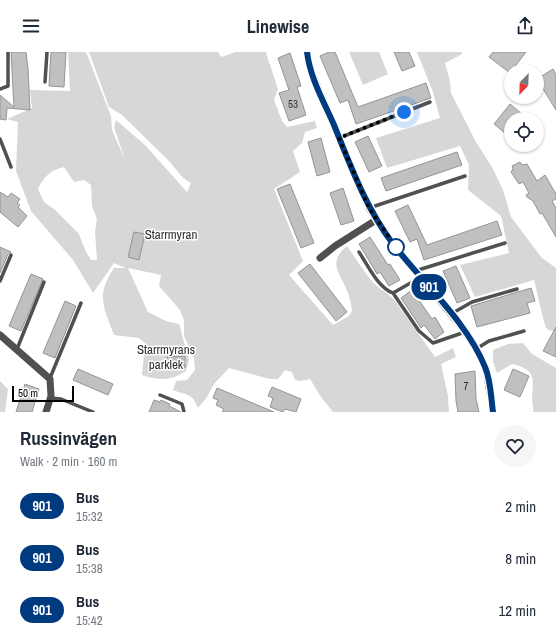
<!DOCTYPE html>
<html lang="en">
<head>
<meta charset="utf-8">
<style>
  :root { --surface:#fff; --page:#f6f6f7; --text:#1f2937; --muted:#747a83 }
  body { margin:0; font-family:"Archivo Narrow",sans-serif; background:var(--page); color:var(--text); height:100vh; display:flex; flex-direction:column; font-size:15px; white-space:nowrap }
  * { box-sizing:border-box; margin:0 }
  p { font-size:13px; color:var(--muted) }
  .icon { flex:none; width:22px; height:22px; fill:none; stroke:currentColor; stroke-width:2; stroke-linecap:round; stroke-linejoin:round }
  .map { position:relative; height:360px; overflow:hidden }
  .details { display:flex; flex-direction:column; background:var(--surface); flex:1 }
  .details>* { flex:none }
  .badge { padding:0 8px; border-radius:13px; font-size:14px; line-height:26px }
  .needle { width:26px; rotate:203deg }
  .tools { position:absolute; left:504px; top:12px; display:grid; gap:8px }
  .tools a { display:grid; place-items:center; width:40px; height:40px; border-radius:50%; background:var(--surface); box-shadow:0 1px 3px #0004; font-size:20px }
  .scale { position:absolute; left:12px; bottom:10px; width:62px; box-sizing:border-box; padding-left:4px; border:2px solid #000; border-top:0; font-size:11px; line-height:14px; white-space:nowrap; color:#000; -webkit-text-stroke:3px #fff; paint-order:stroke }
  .you { position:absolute; width:20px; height:20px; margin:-10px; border:3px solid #fff; border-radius:50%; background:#1a73e8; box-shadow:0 0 0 6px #1a73e833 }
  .map>.badge { position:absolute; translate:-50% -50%; box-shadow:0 0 0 2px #fff }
  .round { display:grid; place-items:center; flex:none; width:42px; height:42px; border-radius:21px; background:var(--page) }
  .summary { display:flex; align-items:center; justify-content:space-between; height:68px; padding:0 20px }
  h1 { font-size:19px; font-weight:800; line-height:30px }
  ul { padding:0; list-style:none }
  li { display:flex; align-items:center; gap:12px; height:52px; padding:0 20px }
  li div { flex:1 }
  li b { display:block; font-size:15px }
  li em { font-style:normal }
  li .badge { min-width:44px; font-weight:700; text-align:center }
  header { display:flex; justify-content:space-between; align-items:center; height:52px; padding:0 20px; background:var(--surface); font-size:18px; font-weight:800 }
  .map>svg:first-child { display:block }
  .green { fill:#d7d7d7; fill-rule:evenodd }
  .building { fill:#c0c0c0; stroke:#949494 }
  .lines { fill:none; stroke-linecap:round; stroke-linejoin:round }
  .service { stroke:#505050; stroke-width:3.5 }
  .minor { stroke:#505050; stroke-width:7 }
  .line-casing { stroke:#fff; stroke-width:9 }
  .line { stroke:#003b80; stroke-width:6 }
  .walk { stroke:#000; stroke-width:4; stroke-dasharray:0 7.2 }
  .stop-dot { fill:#fff; stroke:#003b80; stroke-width:2 }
  .labels { text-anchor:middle; stroke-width:3; stroke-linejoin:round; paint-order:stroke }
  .number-label { font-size:11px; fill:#303030 }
  .park-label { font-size:13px; fill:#2e2e2e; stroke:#fff }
</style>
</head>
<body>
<header><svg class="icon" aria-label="menu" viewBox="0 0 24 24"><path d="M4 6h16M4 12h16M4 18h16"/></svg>Linewise<svg class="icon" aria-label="share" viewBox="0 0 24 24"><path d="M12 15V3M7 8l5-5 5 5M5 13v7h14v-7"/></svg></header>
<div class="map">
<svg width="556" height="360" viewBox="0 0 556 360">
  <rect width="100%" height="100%" fill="#fff"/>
  <path class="green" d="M68,0H86L111,64L112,78L125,108L114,75L116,68L145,93L187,140L191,131L183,126L169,109L122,63L109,55L89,0H218L221,5L236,0H267L266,1L278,37L274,48L282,69L287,75L315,69L317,76L305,80L302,91L293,99L300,120L274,137L303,209L289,223L333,273L349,264L352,259C351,253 350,246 348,241C341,222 326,211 347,194C355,205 362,217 371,228C378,237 389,241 396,250L435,305L453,296L456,305L441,312L448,344L449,360H333L321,345L310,327L301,329L295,328L292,320L285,318L278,327H270L229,316L214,332L207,345L198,356C192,340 187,344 173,338L176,329L187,328L195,318L194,306L184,284V268L180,258L159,234L161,223L128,216L148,260L166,269L179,272L189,308L186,319C171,329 159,329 142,323L145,291L139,286L114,283C103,254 96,243 114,216H126L114,211L93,241L73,208L31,159L16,119L18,70L7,67L32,56L30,38L70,39ZM64,115L74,130L84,128L91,133L92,154L97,167L95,179L97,208H91L86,200L79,182L54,157L44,150L38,137C43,125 51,118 64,115Z
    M349,0H379L388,22L363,33Z
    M417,0H462V2L445,11L450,29L451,41L476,90L492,115L503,138L511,165L542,206L556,216V280C553,279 549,278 547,277C544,274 536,235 534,228L475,245L460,213L509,201L501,164L468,138L469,113L460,94L387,116L376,86L440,66L433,40Z
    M523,291L532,302L556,316V360H533C534,355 532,352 532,347C533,326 537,318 512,312L497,321L493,310V298L508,292Z
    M0,329L8,337L5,360H0Z"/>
  <path class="building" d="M11,0H26L28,17L30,58L7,56L6,68L0,67V43L14,55Z
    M51,0H66L64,35L49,34Z
    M329,0H335L358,55L426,31L431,46L356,72L348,48L340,51L320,4Z
    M394,0H409L415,14L402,19Z
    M493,0H526L510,21L489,5Z
    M290,1L301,34L297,35L306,63L289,69L279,41L289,38L278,6Z
    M553,17L556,23V58L537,27Z
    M510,52L528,67H511V86L494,72Z
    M368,84L382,114L369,120L355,90Z
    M321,86L330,120L317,124L308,90Z
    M457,100L462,113L386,139L381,126Z
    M520,110L522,113L527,112L537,129L545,123L556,142V147L552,149L556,156V185L542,161L540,162L533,149L527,145L526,143L529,141L523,130L519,132L511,120L513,117L512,114Z
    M290,132L314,191L301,196L277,137Z
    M343,136L354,169L341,173L330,141Z
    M0,140L8,145L11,141L20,147L17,151L20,153L18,155L27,164L18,175L0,160Z
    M408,153L427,193L497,169L502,183L424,208L417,187L410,190L395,159Z
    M134,180L145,182L139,208L128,205Z
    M370,185L388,213L390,212L400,228L389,234L380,220L377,222L359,192Z
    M0,195L11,200L8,202L0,221Z
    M310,212L347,260L336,269L298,221Z
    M456,214L470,246L457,251L443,219Z
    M31,222L43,227L21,279L9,274Z
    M531,236L535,249L527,251L530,261L477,275L471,254Z
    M412,238L432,267L435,265L444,280L435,287L424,273L421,276L401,246Z
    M65,249L76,254L55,306L43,301Z
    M556,275V305L543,299Z
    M185,304V316H167V305Z
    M78,317L113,332L108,343L73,328Z
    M513,317L529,324L520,345L504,338Z
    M475,319L476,347L479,360H458L456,349L455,322Z
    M25,332L39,337L32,360H16Z
    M272,335L301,347L296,360L285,357L283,360L270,355L273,346L268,344Z
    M217,336L274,360H222L224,357L216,353L218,348L213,346Z
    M154,348L160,350L161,348L170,352L169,354L181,360H149Z"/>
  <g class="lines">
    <path class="service" d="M45,30L47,0
      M0,37L8,34V0
      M339,86L430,50
      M0,87L11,115
      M369,156L465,124
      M359,200C367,212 378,236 393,241L421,225
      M415,219L505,191
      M0,229L11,203
      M393,241L419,279L433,291L465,280
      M451,262L472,250L517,237
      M17,297L44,230
      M476,297L489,289L524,279
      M50,326L81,251
      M160,343L182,352L184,360
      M51,346L61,347L93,360"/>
    <path class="minor" d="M307,0L308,10L320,41L369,156L394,193L459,272L478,299L486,317L493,360
      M320,206L335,194L376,168
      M0,283L50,327L51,344L46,360"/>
  </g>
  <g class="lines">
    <defs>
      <path id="line" d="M307,0C310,26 324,50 334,73C351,115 366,156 393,192C423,231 467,270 485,315C491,329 491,346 493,360"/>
    </defs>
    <use href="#line" class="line-casing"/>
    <use href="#line" class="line"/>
    <path class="walk" d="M396,195L369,156L339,86L404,60"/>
  </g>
  <circle class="stop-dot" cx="396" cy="195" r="8"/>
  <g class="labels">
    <g class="number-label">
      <text x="293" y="56">53</text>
      <text x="466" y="338">7</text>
    </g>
    <g class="park-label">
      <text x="171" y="187">Starrmyran</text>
      <text x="166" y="302">Starrmyrans<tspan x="166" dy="15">parklek</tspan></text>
    </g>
  </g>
</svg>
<div class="tools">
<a><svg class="needle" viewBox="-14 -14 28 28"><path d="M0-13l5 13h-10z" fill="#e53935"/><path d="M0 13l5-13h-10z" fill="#747a83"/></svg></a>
<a><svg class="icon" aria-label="locate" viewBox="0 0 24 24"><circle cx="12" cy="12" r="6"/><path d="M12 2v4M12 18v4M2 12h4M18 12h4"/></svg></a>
</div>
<div class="scale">50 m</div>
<div class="you" style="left:404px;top:60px"></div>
<b class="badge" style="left:429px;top:235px;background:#003b80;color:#fff">901</b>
</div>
<section class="details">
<div class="summary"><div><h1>Russinvägen</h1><p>Walk · 2 min · 160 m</p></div><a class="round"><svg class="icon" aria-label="heart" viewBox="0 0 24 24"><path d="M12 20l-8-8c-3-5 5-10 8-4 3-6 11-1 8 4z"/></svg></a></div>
<ul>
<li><span class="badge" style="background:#003b80;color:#fff">901</span><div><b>Bus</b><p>15:32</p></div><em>2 min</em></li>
<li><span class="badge" style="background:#003b80;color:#fff">901</span><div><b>Bus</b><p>15:38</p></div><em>8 min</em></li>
<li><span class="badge" style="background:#003b80;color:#fff">901</span><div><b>Bus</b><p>15:42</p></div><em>12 min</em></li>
</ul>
</section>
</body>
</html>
